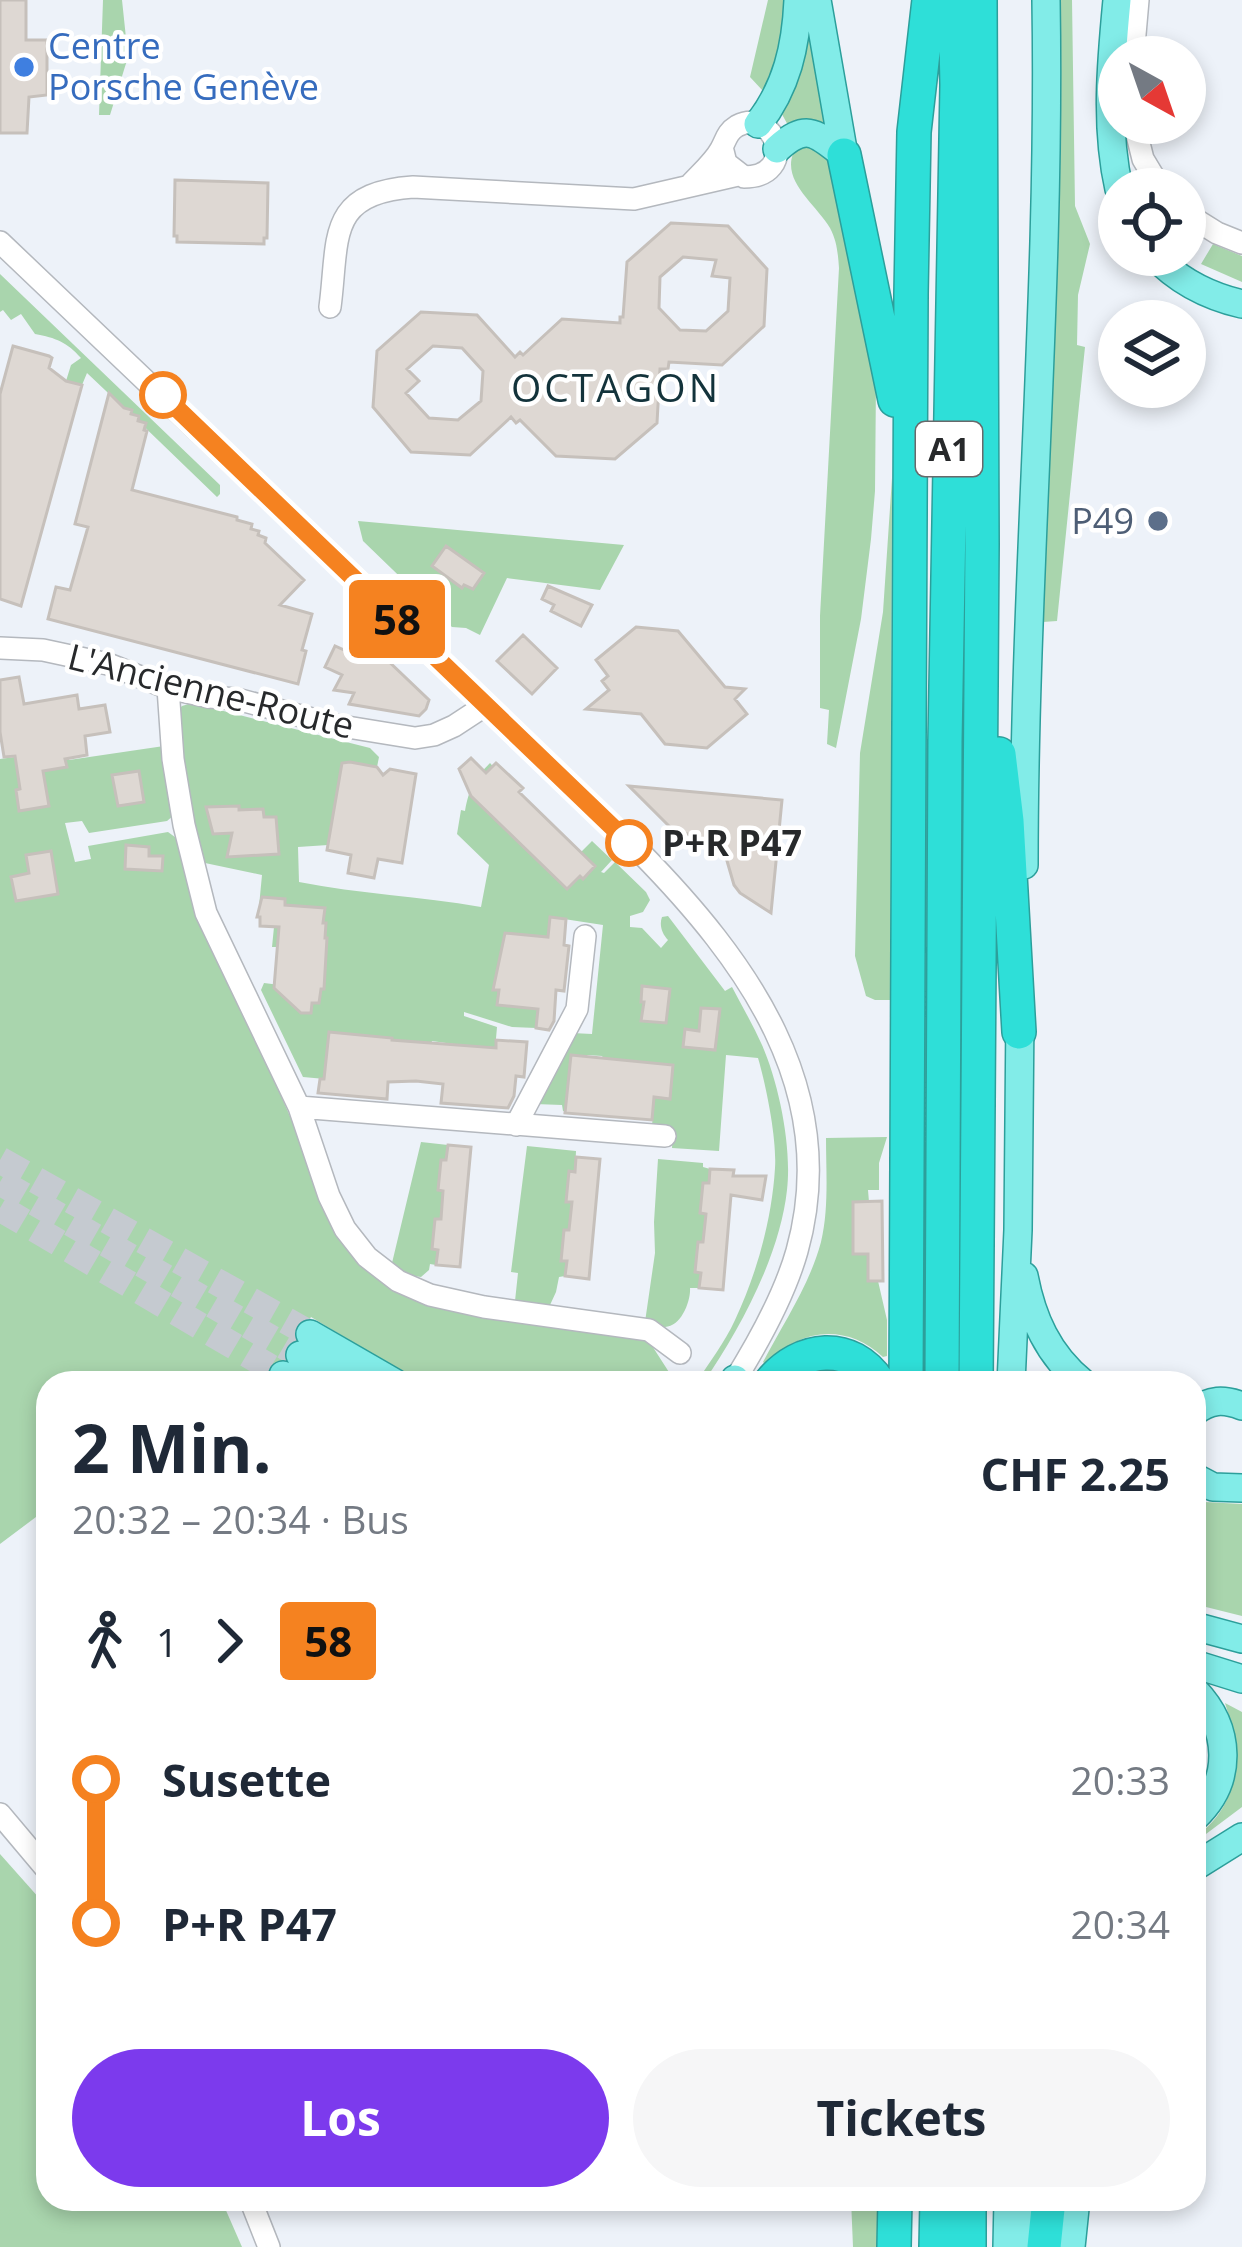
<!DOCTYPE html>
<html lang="de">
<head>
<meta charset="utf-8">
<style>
  :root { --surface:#fff; --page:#f6f6f7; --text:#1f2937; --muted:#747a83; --accent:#7c3aed }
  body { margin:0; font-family:"Open Sans",sans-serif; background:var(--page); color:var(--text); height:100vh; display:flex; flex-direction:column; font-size:45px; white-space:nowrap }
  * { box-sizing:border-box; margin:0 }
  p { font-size:39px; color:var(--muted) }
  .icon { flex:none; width:66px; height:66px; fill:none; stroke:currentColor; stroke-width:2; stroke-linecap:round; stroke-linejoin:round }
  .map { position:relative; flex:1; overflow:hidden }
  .details { position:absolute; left:36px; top:1371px; width:1170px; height:840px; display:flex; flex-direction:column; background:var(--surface); border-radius:36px; box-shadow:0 6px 18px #0003 }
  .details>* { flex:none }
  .badge { padding:0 24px; border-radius:9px; font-size:42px; line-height:78px }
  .needle { width:78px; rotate:140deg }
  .controls { position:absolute; left:1098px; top:36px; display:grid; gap:24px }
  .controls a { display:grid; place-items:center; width:108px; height:108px; border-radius:50%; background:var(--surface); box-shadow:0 6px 18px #0003; font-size:60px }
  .map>.badge { position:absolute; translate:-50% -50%; box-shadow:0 0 0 6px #fff }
  .legs { display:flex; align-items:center; gap:18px; height:132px; padding:0 36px; font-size:39px }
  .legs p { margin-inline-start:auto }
  .overview { display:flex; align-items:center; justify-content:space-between; height:204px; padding:0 36px }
  h1 { font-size:66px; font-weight:700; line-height:90px }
  .cta { display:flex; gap:24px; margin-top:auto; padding:24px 36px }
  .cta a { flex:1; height:138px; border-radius:72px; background:var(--accent); color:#fff; font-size:48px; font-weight:700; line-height:138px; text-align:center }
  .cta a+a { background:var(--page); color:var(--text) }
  ul { padding:0 36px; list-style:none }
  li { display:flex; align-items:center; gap:42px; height:144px; font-size:45px }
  li i { display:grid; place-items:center; width:18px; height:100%; margin:0 15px; background:currentColor }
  li i::after { content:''; width:30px; height:30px; margin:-15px; border:9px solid; border-radius:50%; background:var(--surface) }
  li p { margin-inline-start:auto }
  li:first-child i { background:linear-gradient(#0000 50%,currentColor 0) }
  li:last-child i { background:linear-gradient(currentColor 50%,#0000 0) }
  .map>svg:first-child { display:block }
  .green { fill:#a9d5ad }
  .building { fill:#ded8d3; stroke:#c6c0bb; stroke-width:3; fill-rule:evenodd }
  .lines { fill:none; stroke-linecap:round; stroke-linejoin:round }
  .major-tunnel { stroke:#c5cad0; stroke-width:27; stroke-dasharray:27 14; stroke-linecap:butt }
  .minor-casing { stroke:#b4b8be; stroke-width:24 }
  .major-casing { stroke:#2c9f9b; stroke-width:30 }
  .highway-casing { stroke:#2c9f9b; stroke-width:36 }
  .minor { stroke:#fff; stroke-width:21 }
  .major { stroke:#82ece8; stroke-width:27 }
  .highway { stroke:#2edfd8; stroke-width:33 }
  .line-1-casing { stroke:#fff; stroke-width:27 }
  .line-1 { stroke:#f58220; stroke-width:18 }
  .shop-dot { fill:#3f7fe0; stroke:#fff; stroke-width:4.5 }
  .stop-1-dot { fill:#fff; stroke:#f58220; stroke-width:6 }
  .service-dot { fill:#5c6f8a; stroke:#fff; stroke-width:4.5 }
  .labels { text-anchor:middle; stroke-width:9; stroke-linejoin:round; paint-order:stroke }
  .shield { fill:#fff; stroke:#68696b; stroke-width:3 }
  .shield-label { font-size:33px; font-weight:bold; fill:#27292b }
  .shop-label { font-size:36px; fill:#366cbe; stroke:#fff; text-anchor:start }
  .service-label { font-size:36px; fill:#4e5e75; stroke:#fff; text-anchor:end }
  .street-label { font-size:36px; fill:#27292b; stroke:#fff }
  .stop-label { font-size:36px; font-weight:bold; fill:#27292b; stroke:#fff; text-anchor:start }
  .neighbourhood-label { font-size:39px; letter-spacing:3px; fill:#13333b; stroke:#fff }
</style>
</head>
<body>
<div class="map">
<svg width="1242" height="2247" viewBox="0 0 1242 2247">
  <rect width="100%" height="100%" fill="#edf2f9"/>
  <path class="green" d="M103,0H122L128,57L110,115H99Z
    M768,0H792L786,60L763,91L750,77Z
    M1055,0H1072L1075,206L1090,244L1078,295L1077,345L1085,347L1057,621L1043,622L1051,370Z
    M808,14L827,124L789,127L778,107Z
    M800,142L832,155L876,381L875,491L871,539L861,619L836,748L827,744L829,710L820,708V616L839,268C838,254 837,241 830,228C814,201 773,176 800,142Z
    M1213,244L1242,256V282L1201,264Z
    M0,274L220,485V494L217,497L131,414L132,410L124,408L87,373L82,385L66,381L71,365L81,358C67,342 56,338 35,334L21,314L11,320L3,310L0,312Z
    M892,478L891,1000H875L866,996L855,956L860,753L883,612Z
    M358,521L624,545L600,590L507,578L480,635L466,628L452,627L363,541Z
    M192,703L370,748L379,757L377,767L342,764L328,845L298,847L299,882C359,894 420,896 481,907L489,865L457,834L461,810L465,811C469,789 474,779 490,763L498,772L476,801L566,889L580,876L583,878L595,866L581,852L592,841L612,860L601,872L604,873L615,862L646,892L650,900L643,912L630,916V927L642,928L661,948L668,940C662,934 659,925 662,917L668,916L725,991L732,987C742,1006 753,1025 762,1045C779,1084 792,1147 787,1190C780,1255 740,1330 703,1383H696C709,1363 725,1342 735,1320C757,1273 772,1219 775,1168C777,1139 766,1085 758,1058L726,1055L719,1151L672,1148L673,1129L652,1127L653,1111L634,1109L602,1056L587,1055L584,1093L572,1112L563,1111L562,1105L535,1104L572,1033L592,1034L603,925L551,917L542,998L556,1000L554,1013L538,1012L536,1028L512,1027L464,1012V1016L497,1027L495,1050L432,1041L430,1049L392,1040L391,1038L361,1035L336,1080L303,1077L261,990L264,983L280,985L277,947H272L274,927L284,928L285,919L258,917L262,875L205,863L190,805L177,711L182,706Z
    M164,746L174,815L167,821L89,833L82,821L65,823L75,862L91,859L88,846L168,832L179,840L195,912L258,1043L344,1240L370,1272L647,1338L676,1383H421L311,1317L274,1383H48V1508L0,1544V759L65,750L69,760Z
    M887,1137L879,1163V1190H868L869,1202L853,1203V1253L868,1254V1280L878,1281L887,1320V1356L883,1357C845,1322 798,1329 766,1365L763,1362C783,1324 810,1284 821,1242C829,1209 826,1172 826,1138Z
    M421,1142L448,1145L446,1160H441L438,1190L443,1191L436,1265L430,1264L429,1270L421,1277L407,1275L392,1263Z
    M527,1146L576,1151L575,1172H569L567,1201L572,1202L569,1230L564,1231L561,1260L567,1261L565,1276L559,1277L556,1292L550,1305L515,1301L518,1273L511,1272Z
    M658,1159L703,1163V1167L710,1169L709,1183L703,1184L700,1213L706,1214L703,1242H698L695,1271L701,1273L699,1288H690C691,1301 681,1327 665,1327C658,1327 652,1324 645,1322L655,1253L654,1222Z
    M1194,1497L1205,1502L1242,1504V1616L1194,1604Z
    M1225,1703L1242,1712V1807L1194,1843V1838C1242,1804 1242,1754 1225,1703Z
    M0,1854L48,1908V2199H221L242,2247H0Z
    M851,2199H878V2247H853Z"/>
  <path class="building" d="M0,0H26V40H47V95L29,97L27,133H0Z
    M175,180L268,183L267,238H264V244L177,242V236H174Z
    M671,223L728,226L767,269L764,326L722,365L669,362L668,369H660L657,423L615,459L556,456L520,420L516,423L511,417L470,455L411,452L373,407L377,351L421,312L477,315L515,357L520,352L523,355L562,319L620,323V317H623L627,262ZM683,257L716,260L712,276L730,278L728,311L706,331L680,330L659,308L660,277ZM433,346L462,348L483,371L481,401L458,420L429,418L406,393L419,381L407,369Z
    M13,346L49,356L52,358L49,368L66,381L82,385L21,606L0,599V394Z
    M109,393L124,408L132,410L131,414L139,416L138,421L146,423L144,430L147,431L132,490L237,517V520L252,524L251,529L259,531L258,535L266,538L265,543L304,580L280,605L312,614L302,650L306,651L298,684L48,619L56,587L70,590L88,527L75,524Z
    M446,546L484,573L473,589L464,585L462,588L432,566Z
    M548,586L592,605L581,626L551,611L554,605L542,599Z
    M636,627L678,631L725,687L745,689L735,699L747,714L707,748L665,744L641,714L586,709L609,690L602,681L608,676L596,660Z
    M361,635L429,700L426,709L419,716L349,704L354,693L334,690L342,675L325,667L335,646L353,654Z
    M523,635L557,668L532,694L497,661Z
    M19,677L24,704L77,695L79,709L105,705L110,732L85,736L87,755L65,759L67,767L43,771L49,806L19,811L16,790L20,789L15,756L4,757L0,732V680Z
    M471,758L486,773L496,763L523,788L519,792L595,866L583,879L580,876L567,889L471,796L459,769Z
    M350,762L377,767L383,775L390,769L416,774L402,863L378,859L374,878L348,873L351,855L327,850L342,763Z
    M139,771L144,802L118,806L112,775Z
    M629,786L782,800L771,913L740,893L734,885L723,847L671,828Z
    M239,806V810L263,809L264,817H276L279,854L227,857L232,833L213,834L206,807Z
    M126,845L149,847V856H163L162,871L125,869Z
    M51,851L58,894L16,901L11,877L29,873L26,855Z
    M262,897L285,899V905L325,908L323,923H326L325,938H327L324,989H321L319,1003H312L311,1013H301L274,988L279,927L260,926V917H257Z
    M550,917L566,919L564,945L569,946L564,991L556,990L554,1021L549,1030L536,1028L538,1009L497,1005L499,990H493L505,933L548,937Z
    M642,986L670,989L666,1023L641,1021L644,1002H641Z
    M701,1008L720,1009L715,1050L683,1047L685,1029L699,1031Z
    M329,1032L392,1038V1040L496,1048V1040L527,1042L524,1077L516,1076L514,1096L508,1108L441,1103L443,1084L416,1081L388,1082L387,1099L318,1093L320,1079H324Z
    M571,1055L673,1065L670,1099L654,1097L652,1120L565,1113Z
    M448,1145L471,1147L460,1267L436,1265L438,1250L432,1249L435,1219H441L443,1191L438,1190L441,1160H446Z
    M576,1157L600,1159L589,1279L565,1276L567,1261H561L564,1230H569L572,1202H566L569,1171L575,1172Z
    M710,1169L734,1170L733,1176H766L762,1200L731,1195L723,1290L699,1288L701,1273L695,1272L698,1242H703L706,1214L700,1213L703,1183H709Z
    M882,1201L883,1281H868V1254H853V1202Z"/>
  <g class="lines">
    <path class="major-tunnel" d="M0,1160L310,1334
      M0,1182L300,1355
      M0,1208L283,1375"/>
    <defs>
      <path id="minor" d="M1133,57L1138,0
        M1134,123L1143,159L1161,189
        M690,185C700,174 714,162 721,149C726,140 727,132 737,126C776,106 799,177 744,177L726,163L722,147
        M1185,213L1217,233L1242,243
        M0,242L640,852C746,960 842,1090 797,1251C784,1297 758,1343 733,1383
        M330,307C339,239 326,193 413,187L634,199L738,175
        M0,648L43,650L108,664L168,688L209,697L237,699L335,725L415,738L434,735L454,726L486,705
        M168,688L173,759L184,825L206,913L299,1107L329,1196L345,1229L367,1257L398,1281L430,1295L484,1307L649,1330L680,1353
        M299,1107L665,1136
        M516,1125L577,1009L585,936
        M0,1814L48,1871
        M250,2199L269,2247"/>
      <path id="major" d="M817,0L844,155
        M1117,0C1111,63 1105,127 1119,189
        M758,124C787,87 796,46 798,0
        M777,149C807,122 816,133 844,155
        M1154,255C1178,281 1208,296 1242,304
        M1024,865C1024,577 1051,289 1046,0
        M1024,1276C1032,1318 1048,1355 1083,1383
        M310,1334L395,1383
        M300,1355L347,1383
        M283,1375L298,1383
        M734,1383L735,1379
        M1011,1383L1018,1230L1020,1012
        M1194,1412C1210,1399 1224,1399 1242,1406
        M1194,1477L1213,1487L1242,1488
        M1194,1626L1242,1639
        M1194,1664L1242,1679
        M1194,1690C1231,1728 1234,1781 1194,1818
        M1194,1867L1242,1837
        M1007,2247L1008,2199
        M1027,2247L1028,2199
        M1071,2247L1076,2199"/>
      <path id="highway" d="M844,155L895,400
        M999,754L1007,821L1019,1032
        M770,1383C800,1346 851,1340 879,1383
        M906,1383L911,294L914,132L929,0
        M942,1383L945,741L957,85L955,0
        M976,1383L982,544L980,0
        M894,2247L895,2199
        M936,2247L937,2199
        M969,2247V2199
        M1044,2247L1049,2199"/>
    </defs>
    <use href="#minor" class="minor-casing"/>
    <use href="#major" class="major-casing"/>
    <use href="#highway" class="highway-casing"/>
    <use href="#minor" class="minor"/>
    <use href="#major" class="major"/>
    <use href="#highway" class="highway"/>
  </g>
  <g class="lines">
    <defs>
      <path id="line-1" d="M163,395L629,843"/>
    </defs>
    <use href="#line-1" class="line-1-casing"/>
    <use href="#line-1" class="line-1"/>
  </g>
  <circle class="shop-dot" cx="24" cy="67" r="12"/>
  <g class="stop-1-dot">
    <circle cx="163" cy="395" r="21"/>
    <circle cx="629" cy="843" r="21"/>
  </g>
  <circle class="service-dot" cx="1158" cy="521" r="12"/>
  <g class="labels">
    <rect class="shield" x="916" y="422" width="66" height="54" rx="9"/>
    <g class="shield-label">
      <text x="949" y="461">A1</text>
    </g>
    <g class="shop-label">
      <text x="48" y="59">Centre<tspan x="48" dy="41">Porsche Genève</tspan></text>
    </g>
    <g class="service-label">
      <text x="1134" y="534">P49</text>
    </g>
    <g class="street-label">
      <text transform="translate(211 691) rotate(14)" y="13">L'Ancienne-Route</text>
    </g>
    <g class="stop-label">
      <text x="662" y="856">P+R P47</text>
    </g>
    <g class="neighbourhood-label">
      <text x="616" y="402">OCTAGON</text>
    </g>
  </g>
</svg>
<div class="controls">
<a><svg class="needle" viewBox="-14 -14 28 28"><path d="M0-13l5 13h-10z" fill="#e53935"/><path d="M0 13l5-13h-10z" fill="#747a83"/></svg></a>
<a><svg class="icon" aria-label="locate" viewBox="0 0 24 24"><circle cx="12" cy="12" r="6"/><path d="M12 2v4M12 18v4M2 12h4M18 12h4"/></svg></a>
<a><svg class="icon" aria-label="layers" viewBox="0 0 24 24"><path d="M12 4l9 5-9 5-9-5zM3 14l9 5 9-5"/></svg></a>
</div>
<b class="badge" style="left:397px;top:619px;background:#f58220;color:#111">58</b>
<section class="details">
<div class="overview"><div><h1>2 Min.</h1><p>20:32 – 20:34 · Bus</p></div><b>CHF 2.25</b></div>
<div class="legs"><svg class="icon" aria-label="walk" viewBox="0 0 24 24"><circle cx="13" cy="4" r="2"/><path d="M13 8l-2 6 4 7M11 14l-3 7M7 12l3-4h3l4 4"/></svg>1<svg class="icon" aria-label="forward" viewBox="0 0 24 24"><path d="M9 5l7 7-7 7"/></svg><b class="badge" style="background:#f58220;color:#111">58</b></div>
<ul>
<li><i style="color:#f58220"></i><b>Susette</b><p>20:33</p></li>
<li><i style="color:#f58220"></i><b>P+R P47</b><p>20:34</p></li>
</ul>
<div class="cta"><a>Los</a><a>Tickets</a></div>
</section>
</div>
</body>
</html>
